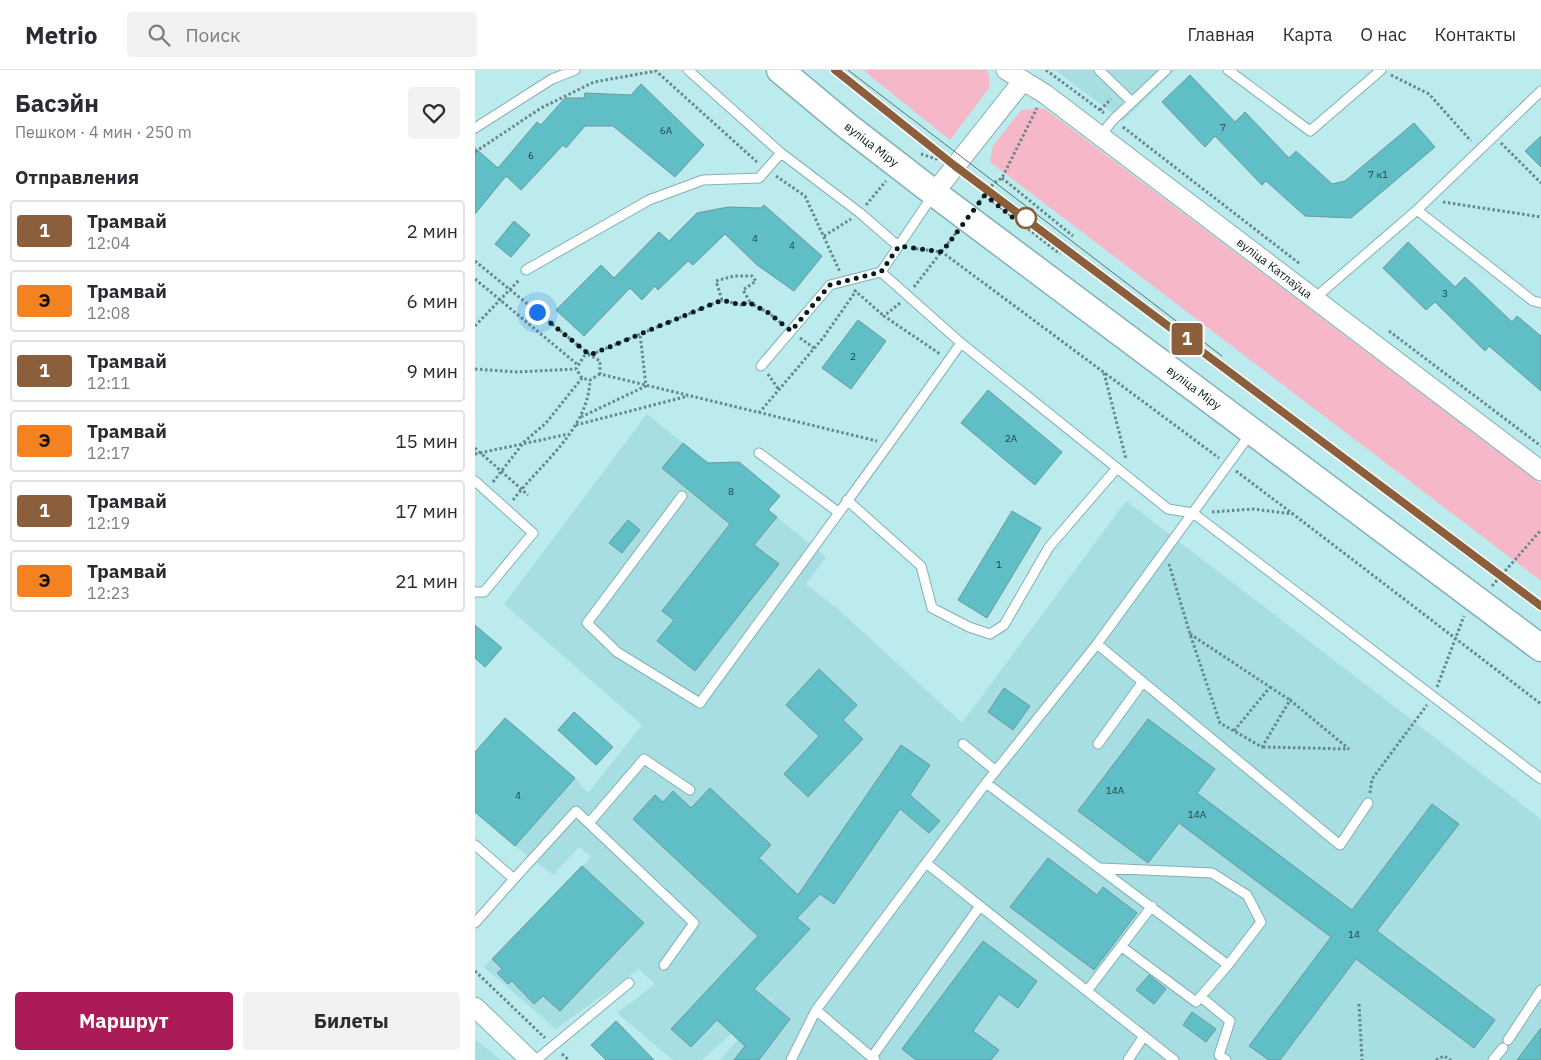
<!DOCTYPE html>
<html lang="ru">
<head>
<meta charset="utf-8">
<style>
  :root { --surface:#fff; --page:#f2f2f3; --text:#2b2b33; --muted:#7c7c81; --line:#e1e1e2; --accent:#aa1b58 }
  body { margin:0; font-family:"IBM Plex Sans",sans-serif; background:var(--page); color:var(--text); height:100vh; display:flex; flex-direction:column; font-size:19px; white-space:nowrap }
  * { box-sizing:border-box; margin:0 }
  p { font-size:16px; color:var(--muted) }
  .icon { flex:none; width:28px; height:28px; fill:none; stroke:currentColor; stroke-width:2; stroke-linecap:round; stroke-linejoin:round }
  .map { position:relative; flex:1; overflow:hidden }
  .drawer { display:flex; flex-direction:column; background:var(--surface); width:475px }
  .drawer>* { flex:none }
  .badge { padding:0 10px; border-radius:4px; font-size:18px; line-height:32px }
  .you { position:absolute; width:25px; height:25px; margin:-12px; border:4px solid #fff; border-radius:50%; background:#1a73e8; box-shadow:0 0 0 8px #1a73e833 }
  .map>.badge { position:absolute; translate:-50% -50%; box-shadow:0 0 0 2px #fff }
  h2 { padding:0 15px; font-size:19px; line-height:45px }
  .round { display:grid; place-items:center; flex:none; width:52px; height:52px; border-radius:5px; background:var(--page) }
  .head { display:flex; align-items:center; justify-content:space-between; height:85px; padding:0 15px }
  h1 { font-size:24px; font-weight:800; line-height:38px }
  .button { display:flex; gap:10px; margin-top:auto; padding:10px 15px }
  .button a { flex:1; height:58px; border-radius:5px; background:var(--accent); color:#fff; font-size:20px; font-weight:800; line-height:58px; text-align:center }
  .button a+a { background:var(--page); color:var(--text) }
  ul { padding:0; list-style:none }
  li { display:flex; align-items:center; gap:15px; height:62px; margin:0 10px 8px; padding:0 5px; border:2px solid var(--line); border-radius:5px }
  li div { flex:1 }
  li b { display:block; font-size:19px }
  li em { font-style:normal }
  li .badge { min-width:55px; font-weight:700; text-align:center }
  header { display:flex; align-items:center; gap:30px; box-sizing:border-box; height:70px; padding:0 25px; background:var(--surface); border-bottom:1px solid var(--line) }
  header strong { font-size:24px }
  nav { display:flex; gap:28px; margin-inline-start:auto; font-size:18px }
  .search { width:350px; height:45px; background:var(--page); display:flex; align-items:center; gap:12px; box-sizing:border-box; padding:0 18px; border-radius:5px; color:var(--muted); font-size:19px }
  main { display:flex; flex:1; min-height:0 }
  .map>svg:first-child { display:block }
  .built { fill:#a6dee2 }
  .green { fill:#f6b8c8 }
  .building { fill:#60bec6; stroke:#6c989b }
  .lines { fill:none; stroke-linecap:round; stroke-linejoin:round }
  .service-casing { stroke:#83b0b3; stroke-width:11 }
  .minor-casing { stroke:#83b0b3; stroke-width:21 }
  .secondary-casing { stroke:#83b0b3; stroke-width:29 }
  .path { stroke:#67888a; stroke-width:3; stroke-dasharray:2.5 2.5; stroke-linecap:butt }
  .service { stroke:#fff; stroke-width:9 }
  .minor { stroke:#fff; stroke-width:19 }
  .secondary { stroke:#fff; stroke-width:26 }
  .tram { stroke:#547274; stroke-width:1 }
  .line-casing { stroke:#fff; stroke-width:11 }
  .line { stroke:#8b5e3c; stroke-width:8 }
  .walk { stroke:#091b1c; stroke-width:5; stroke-dasharray:0 9 }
  .stop-dot { fill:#fff; stroke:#8b5e3c; stroke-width:2.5 }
  .labels { text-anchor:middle; stroke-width:4; stroke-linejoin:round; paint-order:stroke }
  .number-label { font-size:10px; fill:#1f4446 }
  .street-label { font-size:12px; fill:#091b1c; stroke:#c9f8fb }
</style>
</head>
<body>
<header>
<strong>Metrio</strong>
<div class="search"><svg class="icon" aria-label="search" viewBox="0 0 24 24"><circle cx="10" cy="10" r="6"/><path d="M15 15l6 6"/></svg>Поиск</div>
<nav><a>Главная</a><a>Карта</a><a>О нас</a><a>Контакты</a></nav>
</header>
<main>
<section class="drawer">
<div class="head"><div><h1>Басэйн</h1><p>Пешком · 4 мин · 250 m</p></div><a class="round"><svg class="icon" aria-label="heart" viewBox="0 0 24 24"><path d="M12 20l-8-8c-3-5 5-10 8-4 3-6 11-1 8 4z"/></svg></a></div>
<h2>Отправления</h2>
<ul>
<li><span class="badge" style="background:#8b5e3c;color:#fff">1</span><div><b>Трамвай</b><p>12:04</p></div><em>2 мин</em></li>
<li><span class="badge" style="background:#f58220;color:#111">Э</span><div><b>Трамвай</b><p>12:08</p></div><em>6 мин</em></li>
<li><span class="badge" style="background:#8b5e3c;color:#fff">1</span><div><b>Трамвай</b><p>12:11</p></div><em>9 мин</em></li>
<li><span class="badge" style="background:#f58220;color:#111">Э</span><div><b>Трамвай</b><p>12:17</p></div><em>15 мин</em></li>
<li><span class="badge" style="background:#8b5e3c;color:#fff">1</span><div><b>Трамвай</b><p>12:19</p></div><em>17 мин</em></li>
<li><span class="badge" style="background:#f58220;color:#111">Э</span><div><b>Трамвай</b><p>12:23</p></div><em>21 мин</em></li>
</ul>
<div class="button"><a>Маршрут</a><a>Билеты</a></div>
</section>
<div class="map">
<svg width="1066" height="990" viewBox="0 0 1066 990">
  <rect width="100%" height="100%" fill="#bcebee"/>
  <path class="built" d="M580,0H700L648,51Z
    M172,344L259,415L305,426L293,440L351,487L331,514L364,540L487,653L651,431L1066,749V990H245L302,923L227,990H198L142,943L180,914L164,899L81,959L9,897L116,787L104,777L78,805L40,776L100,708L113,723L167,655L29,534Z
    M0,969L26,990H0Z"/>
  <path class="green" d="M388,0H511L514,4V18L475,70Z
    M569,38L1066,414V511L515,92L518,76L546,40Z"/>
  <path class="building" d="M715,5L760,52L770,42L814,88L821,81L857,114L870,111L939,53L960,77L876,148L830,146L791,111L787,115L740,66L730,77L687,32Z
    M166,14L229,75L200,107L138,56H110L91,78L88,75L46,120L31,106L0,144V78L23,98L62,52L66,55L90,28H109L110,23L156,25Z
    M1066,66V97L1050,81Z
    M289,135L347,186L319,221L282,195L250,164L218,195L213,191L183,220L180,216L167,230L155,218L109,266L81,240L126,195L139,208L184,162L194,171L222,143L253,137L286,138Z
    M39,151L55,165L36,187L20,174Z
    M933,172L980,217L990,207L1037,252L1042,246L1066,266V321L1014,276L1010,281L960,232L951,240L908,198Z
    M383,250L411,271L376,319L347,298Z
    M513,320L587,382L560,415L486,353Z
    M208,373L233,393L264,392L305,426L293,440L302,447L279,475L304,494L220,601L182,571L199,550L187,541L255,454L187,398Z
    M537,441L566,458L512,548L483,530Z
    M153,450L165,460L147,483L134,473Z
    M0,555L27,578L10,597L0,588Z
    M344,599L382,635L368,650L388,669L333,727L309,704L344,666L311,635Z
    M529,618L555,636L538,660L513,642Z
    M99,642L138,677L121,695L83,660Z
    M30,648L100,708L40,776L0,742V682Z
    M673,649L740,699L722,723L877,840L957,734L984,754L902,861L1020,950L999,978L881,889L805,990H794L774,976L856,867L704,753L673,793L603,741Z
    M426,675L455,695L435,725L465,751L454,763L425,739L359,834L345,824L322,848L335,859L279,919L315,949L284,990H259L270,976L242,950L216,977L196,959L283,866L158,749L180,725L188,732L198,721L216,738L235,718L296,775L284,788L323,825Z
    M573,788L622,825L628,817L662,843L619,900L535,837Z
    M107,796L169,853L85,941L68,926L59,934L37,911L33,914L22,903L27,899L17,889Z
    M508,871L562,911L543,938L524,924L498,961L524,980L516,990H441L427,979Z
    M674,905L691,919L679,934L661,920Z
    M717,942L741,959L731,972L708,955Z
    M141,951L179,990H131L116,975Z
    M1066,958V990H1042Z"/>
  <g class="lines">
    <defs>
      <path id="service" d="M213,0L306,83L385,143L423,176
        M624,0L657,32
        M753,0L835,61L906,0
        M0,58L77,9L100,0
        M625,66L638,50L691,0
        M942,140L1058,231L1066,233
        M51,200L174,130L228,110L284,108L306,83
        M840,228L942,140L1066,21
        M486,273L693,439L718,443L1066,709
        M286,296L355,215L406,202
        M284,383L363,442
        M0,411L58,463L9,522H0
        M207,426L112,553L142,582L225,633C312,513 401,394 486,273L406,202L458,125
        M372,430L446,496L457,538L494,557L515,564L529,555L574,477L642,398
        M622,574L865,775L893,733
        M488,674L521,701
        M623,674L667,613
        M511,713L753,895L786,852L772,825L737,803L626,798
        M114,753L169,689L215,720
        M0,775L39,809L0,853
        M451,793L612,921L677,836
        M39,809L101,741L219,853L189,895
        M647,877L721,932L753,895
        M612,921L699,990
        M726,927L755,951L744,985L751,990
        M341,940L400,990
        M1033,970L1066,920
        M397,987L505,836
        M61,990L154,913
        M316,990L341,940L511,713L622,574L776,363
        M653,990L669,966
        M1018,990L1028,978"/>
      <g id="minor">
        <path id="s1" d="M531,0L570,24L1066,401"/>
        <path d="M459,123L547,12"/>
        <path d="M0,937L55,990"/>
      </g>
      <g id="secondary">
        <path id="s2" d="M305,0L371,55L459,123L1066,578"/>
      </g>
    </defs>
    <use href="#service" class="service-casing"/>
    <use href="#minor" class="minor-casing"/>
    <use href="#secondary" class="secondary-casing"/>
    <path class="path" d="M180,0L282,92
      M571,0L629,43
      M916,5L954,24L996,71
      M625,40L636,29
      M648,57L825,194
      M1026,73L1066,113
      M0,82L66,38L119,12L181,1
      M446,84L461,89L465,87
      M301,106L330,126L365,202
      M527,108L598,166
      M510,125L585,184
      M504,132L519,113L527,108L562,38
      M968,132L1066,147
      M391,135L411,111
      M547,155L551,148
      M349,166L376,149
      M436,178L467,182L744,388
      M0,191L115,285L247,230L266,235L273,232L294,243L307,254
      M0,209L103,295
      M439,217L481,163
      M379,220L409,246
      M247,230L241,211L259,206H277L281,211L268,220L275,232
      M425,233L409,246L465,284
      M0,256L45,209
      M914,261L1066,376
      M325,268L339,278
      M0,299L42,302L101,299
      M629,303L651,389
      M125,304L115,310L107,308L101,299L109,286L115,285L125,291V304L402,371
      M293,304L304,320
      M284,343L348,268L381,221
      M106,347L171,316L165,264
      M101,355L213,326
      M0,378L53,425
      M0,384L94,364
      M761,401L818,444
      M18,412L49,372L71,353L107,308
      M38,430C66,393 113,360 115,310
      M737,442L778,439L818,444L1066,634
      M694,494L715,564L745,653L787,677L815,630L874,679
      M1017,516L1066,460
      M715,564L795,617L759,661
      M795,617L815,630
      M962,617L989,546
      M788,677L874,679
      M895,723L897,709L952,635
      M0,901L70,968
      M884,934L887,990
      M87,984L94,990
      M961,990L969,986L976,990"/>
    <use href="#service" class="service"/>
    <use href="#minor" class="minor"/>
    <use href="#secondary" class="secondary"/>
    <path class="tram" d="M360,0L480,96L1066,536
      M373,0L747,286"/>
  </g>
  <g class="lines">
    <defs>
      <path id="line" d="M360,0L480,96L1066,536"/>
    </defs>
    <use href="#line" class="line-casing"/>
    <use href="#line" class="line"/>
    <path class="walk" d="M62,242L115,285L247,230L266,235L273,232L294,243L316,261L355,215L406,202L424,176L467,182L510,125L547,155L551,148"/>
  </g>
  <circle class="stop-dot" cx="551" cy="148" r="10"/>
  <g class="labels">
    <g class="number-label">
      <text x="748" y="61">7</text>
      <text x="191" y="64">6А</text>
      <text x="56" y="89">6</text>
      <text x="903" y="108">7 к1</text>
      <text x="280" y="172">4</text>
      <text x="317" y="179">4</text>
      <text x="970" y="227">3</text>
      <text x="378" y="290">2</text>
      <text x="536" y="372">2А</text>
      <text x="256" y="425">8</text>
      <text x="524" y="498">1</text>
      <text x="640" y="724">14А</text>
      <text x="43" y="729">4</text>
      <text x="722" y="748">14А</text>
      <text x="879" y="868">14</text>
    </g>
    <g class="street-label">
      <text dy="4" stroke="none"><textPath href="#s2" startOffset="118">вуліца Міру</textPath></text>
      <text dy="4" stroke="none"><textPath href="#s1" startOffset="334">вуліца Катлаўца</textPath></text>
      <text dy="4" stroke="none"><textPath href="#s2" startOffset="522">вуліца Міру</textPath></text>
    </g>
  </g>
</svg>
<div class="you" style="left:62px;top:242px"></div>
<b class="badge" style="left:712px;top:269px;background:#8b5e3c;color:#fff">1</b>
</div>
</main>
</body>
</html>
